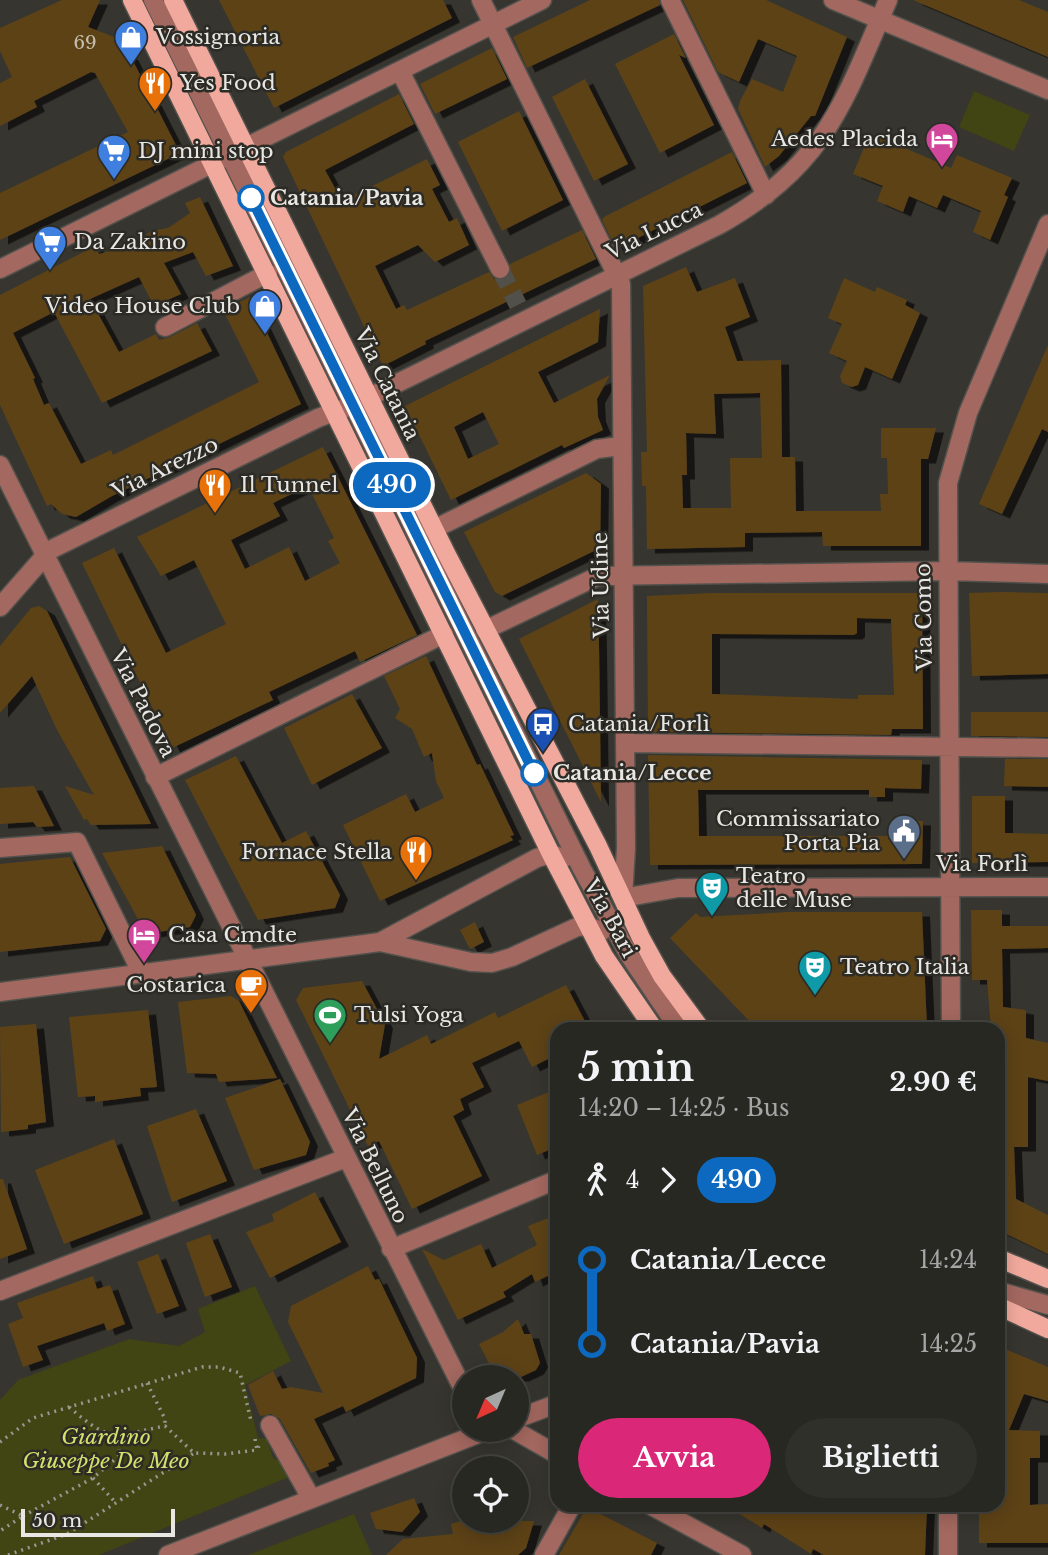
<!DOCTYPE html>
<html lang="it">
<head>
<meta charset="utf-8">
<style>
  :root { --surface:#282823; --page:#30302b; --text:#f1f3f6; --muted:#a5a6a6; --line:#444441; --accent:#db2777 }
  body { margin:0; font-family:"Libre Baskerville",serif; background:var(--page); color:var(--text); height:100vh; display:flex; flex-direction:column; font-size:26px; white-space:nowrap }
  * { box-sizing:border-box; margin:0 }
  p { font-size:23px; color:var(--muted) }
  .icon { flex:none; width:38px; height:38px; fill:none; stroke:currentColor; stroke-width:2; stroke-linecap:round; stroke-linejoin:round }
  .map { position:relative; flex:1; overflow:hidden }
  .panel { position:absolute; left:550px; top:1022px; width:455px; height:490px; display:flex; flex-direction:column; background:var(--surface); border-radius:21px; box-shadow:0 4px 18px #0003,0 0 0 2px var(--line) }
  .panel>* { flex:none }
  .badge { padding:0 14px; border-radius:23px; font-size:24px; line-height:46px }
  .needle { width:46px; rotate:224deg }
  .controls { position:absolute; left:452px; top:1365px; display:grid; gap:14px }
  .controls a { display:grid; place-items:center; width:77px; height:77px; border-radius:50%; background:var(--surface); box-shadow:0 4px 18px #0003,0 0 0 2px var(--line); font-size:35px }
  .scale { position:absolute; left:21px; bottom:18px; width:154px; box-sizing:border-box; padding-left:7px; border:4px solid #e8e7e3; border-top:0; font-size:19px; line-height:24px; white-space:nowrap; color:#e8e7e3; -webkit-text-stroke:5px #2c2b25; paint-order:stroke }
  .map>.badge { position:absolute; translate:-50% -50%; box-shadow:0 0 0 4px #fff }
  .legs { display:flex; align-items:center; gap:10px; height:77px; padding:0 28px; font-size:23px }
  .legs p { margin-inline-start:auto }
  .summary { display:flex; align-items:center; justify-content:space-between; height:119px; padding:0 28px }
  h1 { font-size:38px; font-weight:700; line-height:52px }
  .button { display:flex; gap:14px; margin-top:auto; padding:14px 28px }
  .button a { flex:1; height:80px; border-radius:42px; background:var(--accent); color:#fff; font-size:28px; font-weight:700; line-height:80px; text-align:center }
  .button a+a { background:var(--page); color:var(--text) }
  ul { padding:0 28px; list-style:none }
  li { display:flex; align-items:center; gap:24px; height:84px; font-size:26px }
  li i { display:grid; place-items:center; width:10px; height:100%; margin:0 9px; background:currentColor }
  li i::after { content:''; width:18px; height:18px; margin:-9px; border:5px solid; border-radius:50%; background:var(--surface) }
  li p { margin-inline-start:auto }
  li:first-child i { background:linear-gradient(#0000 50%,currentColor 0) }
  li:last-child i { background:linear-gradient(currentColor 50%,#0000 0) }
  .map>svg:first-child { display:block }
  .green { fill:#404513 }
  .building { fill:#5d4219; fill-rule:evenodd; filter:url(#shadow) }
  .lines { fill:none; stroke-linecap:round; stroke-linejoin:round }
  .minor-tunnel { stroke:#51504a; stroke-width:18; stroke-dasharray:18 9; stroke-linecap:butt }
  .minor-casing { stroke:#52514c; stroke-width:21 }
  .major-casing { stroke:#52514c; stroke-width:21 }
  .path { stroke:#989792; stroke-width:3.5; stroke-dasharray:2 5; stroke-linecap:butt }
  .minor { stroke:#a3685f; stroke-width:18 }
  .major { stroke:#f1a99d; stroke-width:18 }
  .line-1-casing { stroke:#fff; stroke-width:16 }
  .line-1 { stroke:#0c69bf; stroke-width:10 }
  .stop-1-dot { fill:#fff; stroke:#0c69bf; stroke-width:3.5 }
  .labels { text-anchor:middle; stroke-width:5; stroke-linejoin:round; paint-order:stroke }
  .number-label { font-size:18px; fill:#c5beb0 }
  .poi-label { font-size:21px; fill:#e8e7e3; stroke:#2c2b25; text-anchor:start }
  .stop-label { font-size:21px; font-weight:bold; fill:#e8e7e3; stroke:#2c2b25; text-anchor:start }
  .street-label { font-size:21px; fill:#e8e7e3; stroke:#2c2b25 }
  .park-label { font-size:21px; font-style:italic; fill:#d5e16c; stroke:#2c2b25 }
</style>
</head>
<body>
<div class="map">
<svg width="1048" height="1555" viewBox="0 0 1048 1555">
  <defs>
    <filter id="shadow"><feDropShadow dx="8" dy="4.5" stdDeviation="0" flood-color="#0009"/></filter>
  </defs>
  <rect width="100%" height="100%" fill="#36352f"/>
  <path class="green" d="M974,91L1030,115L1014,151L959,127Z
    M255,1286L291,1361L245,1385L258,1438L267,1439L273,1458L283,1463L289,1477L99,1555H0V1400L18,1380L129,1339L179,1346L205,1332L198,1309Z
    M354,1514L372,1555H248Z"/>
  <path class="building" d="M62,0H100L88,27L117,38L131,57L180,153L0,240V193L128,132L95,73L91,72L34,101L37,107L0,126V83L12,77L0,51V28Z
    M219,0H443L452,18L274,108Z
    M590,0H659L660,5L527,68L513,37Z
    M683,0H766L847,37L815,116H811L779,156L765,167L738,109L740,101L752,79L783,92L797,56L758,39L739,82L718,72Z
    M913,0H1019L1048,12V57Z
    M674,34L686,58L679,55L714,125L660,153L615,64Z
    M492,48L507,79L435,114L420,84Z
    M585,79L628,164L594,181L552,97Z
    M399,94L414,124L325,170L342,201L427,159L440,185L432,189L449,222L457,218L469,245L435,262L418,245L375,266L396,309L404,305L407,310L489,272L494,279H504L510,275V264L582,230L596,259L425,341L426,344L383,366L283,157L286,152Z
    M519,111L563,200L502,231L458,142Z
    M870,133L951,168L957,155L1012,178L1004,195L1008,197L990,240L973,232L981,211L943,195L937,208L909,196L903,212L877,201L883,186L853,174Z
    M732,152L747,183L616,249L602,220L604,217Z
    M200,197L233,266L206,276L193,252L164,263L181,294L154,306L139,277L90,299L119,352L156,334L159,340L170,337L197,323L212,351L102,403L54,312L13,333L35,378L33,379L44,405L49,403L81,464L111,450L113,455L259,382L223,310L250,297L301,404L112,496L76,517L62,514L51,504L47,506L0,405V295L95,246L99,254L132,245L151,231L168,228L190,213L185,203Z
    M686,267L697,292L735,278L750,317L725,327L737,361L781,360L782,457H795L796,511H881L880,494H888L887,458H881V428H936L928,459H921V546H823L822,532L745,533V547L647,549L646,486H642L641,452H647L643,286ZM760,393L762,458H730L731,508H683L682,475H687L686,433L716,434L714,394Z
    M844,278L875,292L877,287L907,300L905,305L920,313L892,379L865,367L858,385L852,387L842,383L840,376L847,361L829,353L842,324L828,318Z
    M600,309L598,342L538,372L554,403L610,375L597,399L598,417L603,430L564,448L562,445L451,500L405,406ZM483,412L499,444L468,459L454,427Z
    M1048,345V432L1042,429L1002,514L979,504Z
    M323,447L417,635L360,662L355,651L269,692L273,700L172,748L82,563L114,548L166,653L226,624L194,560L161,576L137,537ZM308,486L334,538L328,541L340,563L305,581L289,547L245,569L231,540L280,516L273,503Z
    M586,473L601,484L600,548L502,596L495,592L464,532Z
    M1001,592L1048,593V674L972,676L969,593Z
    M710,593H922L923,729H892L891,735L648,732L647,596ZM857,618L891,619L894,695H858V699L712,694V634L854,635L857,633Z
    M598,599L599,647L601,802L519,639Z
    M39,606L47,611L151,824L91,825L87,819L84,820L65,786L94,795L57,730L32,676L0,713V646L31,608Z
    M426,656L477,765L480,764L514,835L510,836L513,840L380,901L343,825L406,794L415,812L444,798L436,781L432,753L424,757L412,729L395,718L400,709L384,676Z
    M352,694L382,748L312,785L284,728Z
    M971,712H1048V737L971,736Z
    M648,755L922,760L921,789L885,788V797H869V790H698L699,836H893V820L923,821L922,864L650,865Z
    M236,756L282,843L306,831L340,895L335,908L258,920L185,780Z
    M1005,759H1048V787L1004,786Z
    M34,786L54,826L37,827L33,822L0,824V788Z
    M972,796H1005V833L1048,834V862L972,863Z
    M162,846L196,915L190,927L146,934L102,853Z
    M70,857L106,929L100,941L0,952V864Z
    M971,910H1002V926H1048V948L1002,949L1003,1007L1026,1010V1038L1048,1043V1081L1028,1077V1147H1014L1016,1199L1048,1215V1254L998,1230V1029H991L987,980H972Z
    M789,912H922L927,1029H766L759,1021L754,1026L670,938L696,913L700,917Z
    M475,922L484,942L470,949L460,930Z
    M362,981L385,1024L379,1059L427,1035L431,1044L495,1012L498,1018L566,985L589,1029H556V1055L532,1067L519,1041L472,1063L484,1087L460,1099L464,1110L453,1116L482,1176L412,1209L379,1141L368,1146L296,1000L303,988Z
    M231,996L239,1001L277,1078L219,1082L216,1074L187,1073L178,1002Z
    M148,1010L157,1087L140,1088L141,1096L95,1102V1096L78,1097L69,1017Z
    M36,1024L46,1122L28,1125V1129L1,1132L0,1027Z
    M280,1079L310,1142L306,1155L254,1170L225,1098Z
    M556,1089V1147L537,1155L517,1105Z
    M196,1109L227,1181L172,1202L147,1126Z
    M114,1139L143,1214L64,1244L35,1170Z
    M0,1179H3L27,1249L0,1259Z
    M315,1192L341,1242L270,1278L246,1232L274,1221L272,1214Z
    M556,1215V1272L535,1282L532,1274L503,1292L506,1297L458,1320L422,1249L444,1260L481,1244L492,1268L537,1245L528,1226Z
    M210,1234L232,1287L205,1297L186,1243Z
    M158,1254L179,1306L157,1314L137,1262Z
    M368,1266L375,1280L379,1279L417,1358L416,1378L346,1412L343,1406L314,1419L335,1460L328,1463L329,1466L311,1473L280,1419L271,1414L260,1416L248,1385L273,1371L282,1389L291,1387L323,1393L288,1322L291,1306Z
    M93,1276L97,1289L110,1285L125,1324L107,1331L104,1323L37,1346L43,1360L23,1367L8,1324L23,1318L17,1303Z
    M518,1319L524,1334H531L540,1363L536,1370L521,1377H496L479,1344L503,1332Z
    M998,1346L1048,1367V1401L1024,1394L1009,1430L1040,1431V1458H1030V1505L1048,1504V1543H979V1505H998Z
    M414,1498L420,1512L402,1532L376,1529L370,1513Z
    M725,1505H927L925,1555H824L813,1549L811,1554L764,1524L762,1528Z
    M587,1507L657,1543L651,1555H559Z
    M461,1521H534L526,1548L518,1555H386L403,1539L453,1534L451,1524Z"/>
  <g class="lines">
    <path class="minor-tunnel" d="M500,269L518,305"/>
    <defs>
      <path id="minor" d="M153,0L582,869L629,955L679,1029
        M481,0L621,284L626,848L623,898
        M670,0L766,195
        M833,0L1048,90
        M401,73L500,269
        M0,269L542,0
        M165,327L268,273
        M0,465L464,1391
        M434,529L597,449L621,446
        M0,607L50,550L318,418L353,405L719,225C825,165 843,105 888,0
        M485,630L598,576L946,571L1048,574
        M625,743L1048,748
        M155,777L444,634
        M0,848L77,842L142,974
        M623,898L678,888L1048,887
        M380,942L537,858L551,854L564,858
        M0,992L380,942L471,962L492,963L512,957L577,927L587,926L602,931
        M951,1029L948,483L968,413L1048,224
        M391,1249L556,1180
        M0,1291L346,1158
        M998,1291L1048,1305
        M516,1419L556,1404
        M270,1425L311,1498
        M514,1430L556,1454
        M650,1505L742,1555
        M948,1505V1555
        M168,1555L488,1430
        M544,1555L572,1505"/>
      <path id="major" d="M132,0L551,854L604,956L654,1029
        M173,0L446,553L598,846L641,938L662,976L701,1029
        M998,1258L1048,1279
        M998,1306L1048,1329"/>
    </defs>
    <use href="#minor" class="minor-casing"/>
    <use href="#major" class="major-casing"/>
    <path class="path" d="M147,1383L165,1419V1425
      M69,1407C112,1444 113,1436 165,1426L194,1453L225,1454L257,1450
      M255,1439L257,1450L259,1446
      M0,1442L33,1418L202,1367H219L240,1373L251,1421
      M93,1478L116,1503
      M0,1505L23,1516L0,1531
      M23,1516L93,1478L120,1455L117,1437
      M8,1555L67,1534L194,1453"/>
    <use href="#minor" class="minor"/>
    <use href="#major" class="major"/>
  </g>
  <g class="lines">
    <defs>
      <path id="line-1" d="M251,198L534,773"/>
    </defs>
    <use href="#line-1" class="line-1-casing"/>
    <use href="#line-1" class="line-1"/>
  </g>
  <defs>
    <symbol id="shop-pin" viewBox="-11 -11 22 30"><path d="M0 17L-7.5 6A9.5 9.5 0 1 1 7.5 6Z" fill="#3f7fe0" stroke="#2c2b25"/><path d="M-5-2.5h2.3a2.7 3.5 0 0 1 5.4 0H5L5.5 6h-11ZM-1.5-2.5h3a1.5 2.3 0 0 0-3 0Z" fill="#fff"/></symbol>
    <symbol id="restaurant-pin" viewBox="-11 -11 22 30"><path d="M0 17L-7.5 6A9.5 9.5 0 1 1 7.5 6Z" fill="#e8710a" stroke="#2c2b25"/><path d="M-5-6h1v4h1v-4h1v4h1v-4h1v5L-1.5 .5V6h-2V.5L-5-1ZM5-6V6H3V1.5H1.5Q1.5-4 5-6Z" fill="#fff"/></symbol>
    <symbol id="hotel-pin" viewBox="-11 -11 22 30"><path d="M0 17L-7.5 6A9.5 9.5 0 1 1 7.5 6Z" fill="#d1479c" stroke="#2c2b25"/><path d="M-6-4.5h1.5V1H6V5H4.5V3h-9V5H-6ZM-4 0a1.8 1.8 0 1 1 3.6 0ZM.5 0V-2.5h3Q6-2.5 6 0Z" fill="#fff"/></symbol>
    <symbol id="supermarket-pin" viewBox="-11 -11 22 30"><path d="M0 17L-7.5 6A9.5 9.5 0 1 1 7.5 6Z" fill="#3f7fe0" stroke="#2c2b25"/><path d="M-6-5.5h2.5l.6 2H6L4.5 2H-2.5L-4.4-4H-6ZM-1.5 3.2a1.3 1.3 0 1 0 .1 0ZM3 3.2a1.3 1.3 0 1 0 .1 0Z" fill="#fff"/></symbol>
    <symbol id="bus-pin" viewBox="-11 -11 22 30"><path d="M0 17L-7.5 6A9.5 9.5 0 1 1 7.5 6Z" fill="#1a4fb4" stroke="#2c2b25"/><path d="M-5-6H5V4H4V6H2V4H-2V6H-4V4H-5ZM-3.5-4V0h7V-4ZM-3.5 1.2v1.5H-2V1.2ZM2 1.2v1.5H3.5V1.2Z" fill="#fff"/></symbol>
    <symbol id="civic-pin" viewBox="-11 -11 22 30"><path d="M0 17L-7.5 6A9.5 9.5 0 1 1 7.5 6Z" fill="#5c6f8a" stroke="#2c2b25"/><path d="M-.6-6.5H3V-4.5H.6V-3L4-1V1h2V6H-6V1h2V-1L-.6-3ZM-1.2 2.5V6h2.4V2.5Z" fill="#fff"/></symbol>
    <symbol id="theatre-pin" viewBox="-11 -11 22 30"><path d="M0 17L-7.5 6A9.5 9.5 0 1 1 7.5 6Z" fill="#0f9aa8" stroke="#2c2b25"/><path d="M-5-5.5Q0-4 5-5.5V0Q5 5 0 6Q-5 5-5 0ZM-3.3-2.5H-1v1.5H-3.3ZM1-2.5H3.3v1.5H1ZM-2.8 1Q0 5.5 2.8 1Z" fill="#fff"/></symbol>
    <symbol id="cafe-pin" viewBox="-11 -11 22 30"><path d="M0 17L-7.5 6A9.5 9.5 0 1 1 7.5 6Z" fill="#e8710a" stroke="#2c2b25"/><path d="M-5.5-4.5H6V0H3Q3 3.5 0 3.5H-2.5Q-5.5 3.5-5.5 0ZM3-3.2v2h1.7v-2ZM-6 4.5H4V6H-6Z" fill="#fff"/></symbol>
    <symbol id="stadium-pin" viewBox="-11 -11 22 30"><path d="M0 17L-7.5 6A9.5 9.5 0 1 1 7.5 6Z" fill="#2e9e5b" stroke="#2c2b25"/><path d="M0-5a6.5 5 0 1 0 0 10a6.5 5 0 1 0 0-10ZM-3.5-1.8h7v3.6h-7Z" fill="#fff"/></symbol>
  </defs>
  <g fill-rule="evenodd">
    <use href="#shop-pin" x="112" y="18" width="38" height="52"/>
    <use href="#restaurant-pin" x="136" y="64" width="38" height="52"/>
    <use href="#hotel-pin" x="923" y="120" width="38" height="52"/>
    <use href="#supermarket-pin" x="95" y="132" width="38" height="52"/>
    <use href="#supermarket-pin" x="31" y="223" width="38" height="52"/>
    <use href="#shop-pin" x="246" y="287" width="38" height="52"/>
    <use href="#restaurant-pin" x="196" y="466" width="38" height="52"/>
    <use href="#bus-pin" x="524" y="705" width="38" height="52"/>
    <use href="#civic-pin" x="885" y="812" width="38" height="52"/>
    <use href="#restaurant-pin" x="397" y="833" width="38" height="52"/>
    <use href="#theatre-pin" x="693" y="869" width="38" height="52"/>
    <use href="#hotel-pin" x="125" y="916" width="38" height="52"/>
    <use href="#theatre-pin" x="796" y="948" width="38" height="52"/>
    <use href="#cafe-pin" x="232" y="966" width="38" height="52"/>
    <use href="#stadium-pin" x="311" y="996" width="38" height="52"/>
  </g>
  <g class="stop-1-dot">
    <circle cx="251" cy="198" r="12"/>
    <circle cx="534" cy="773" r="12"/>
  </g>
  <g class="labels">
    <g class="number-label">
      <text x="85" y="49">69</text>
    </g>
    <g class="poi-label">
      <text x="156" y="44">Vossignoria</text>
      <text x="180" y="90">Yes Food</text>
      <text x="918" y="146" text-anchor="end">Aedes Placida</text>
      <text x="138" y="158">DJ mini stop</text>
      <text x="74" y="249">Da Zakino</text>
      <text x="240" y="313" text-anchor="end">Video House Club</text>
      <text x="240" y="492">Il Tunnel</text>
      <text x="568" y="731">Catania/Forlì</text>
      <text x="880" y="826" text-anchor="end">Commissariato<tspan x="880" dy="24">Porta Pia</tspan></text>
      <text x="392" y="859" text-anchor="end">Fornace Stella</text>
      <text x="736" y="883">Teatro<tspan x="736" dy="24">delle Muse</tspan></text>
      <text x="168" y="942">Casa Cmdte</text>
      <text x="840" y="974">Teatro Italia</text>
      <text x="226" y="992" text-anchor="end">Costarica</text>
      <text x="354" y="1022">Tulsi Yoga</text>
    </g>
    <g class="stop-label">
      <text x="270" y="205">Catania/Pavia</text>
      <text x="553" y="780">Catania/Lecce</text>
    </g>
    <g class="street-label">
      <text transform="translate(654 231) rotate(-26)" y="7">Via Lucca</text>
      <text transform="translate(387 384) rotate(64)" y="7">Via Catania</text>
      <text transform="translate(165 468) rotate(-26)" y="7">Via Arezzo</text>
      <text transform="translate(601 585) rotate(-91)" y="7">Via Udine</text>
      <text transform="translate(924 617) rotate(-91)" y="7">Via Como</text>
      <text transform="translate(143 703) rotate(63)" y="7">Via Padova</text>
      <text x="982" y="871">Via Forlì</text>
      <text transform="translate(610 918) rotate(61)" y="7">Via Bari</text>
      <text transform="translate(375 1166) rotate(64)" y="7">Via Belluno</text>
    </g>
    <g class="park-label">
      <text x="106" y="1444">Giardino<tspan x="106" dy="24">Giuseppe De Meo</tspan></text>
    </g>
  </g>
</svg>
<div class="controls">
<a><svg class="needle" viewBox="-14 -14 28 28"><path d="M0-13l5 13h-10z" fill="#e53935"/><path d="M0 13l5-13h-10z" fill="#a5a6a6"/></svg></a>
<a><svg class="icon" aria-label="locate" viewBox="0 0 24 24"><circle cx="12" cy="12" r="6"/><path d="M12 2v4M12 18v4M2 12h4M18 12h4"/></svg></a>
</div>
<div class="scale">50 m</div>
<b class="badge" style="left:392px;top:485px;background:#0c69bf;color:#fff">490</b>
<section class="panel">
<div class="summary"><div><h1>5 min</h1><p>14:20 – 14:25 · Bus</p></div><b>2.90 €</b></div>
<div class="legs"><svg class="icon" aria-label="walk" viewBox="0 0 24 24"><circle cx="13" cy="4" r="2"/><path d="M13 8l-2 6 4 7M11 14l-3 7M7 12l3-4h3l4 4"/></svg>4<svg class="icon" aria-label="forward" viewBox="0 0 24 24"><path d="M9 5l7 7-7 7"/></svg><b class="badge" style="background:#0c69bf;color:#fff">490</b></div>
<ul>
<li><i style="color:#0c69bf"></i><b>Catania/Lecce</b><p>14:24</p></li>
<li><i style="color:#0c69bf"></i><b>Catania/Pavia</b><p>14:25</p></li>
</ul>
<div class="button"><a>Avvia</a><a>Biglietti</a></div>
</section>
</div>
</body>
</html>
